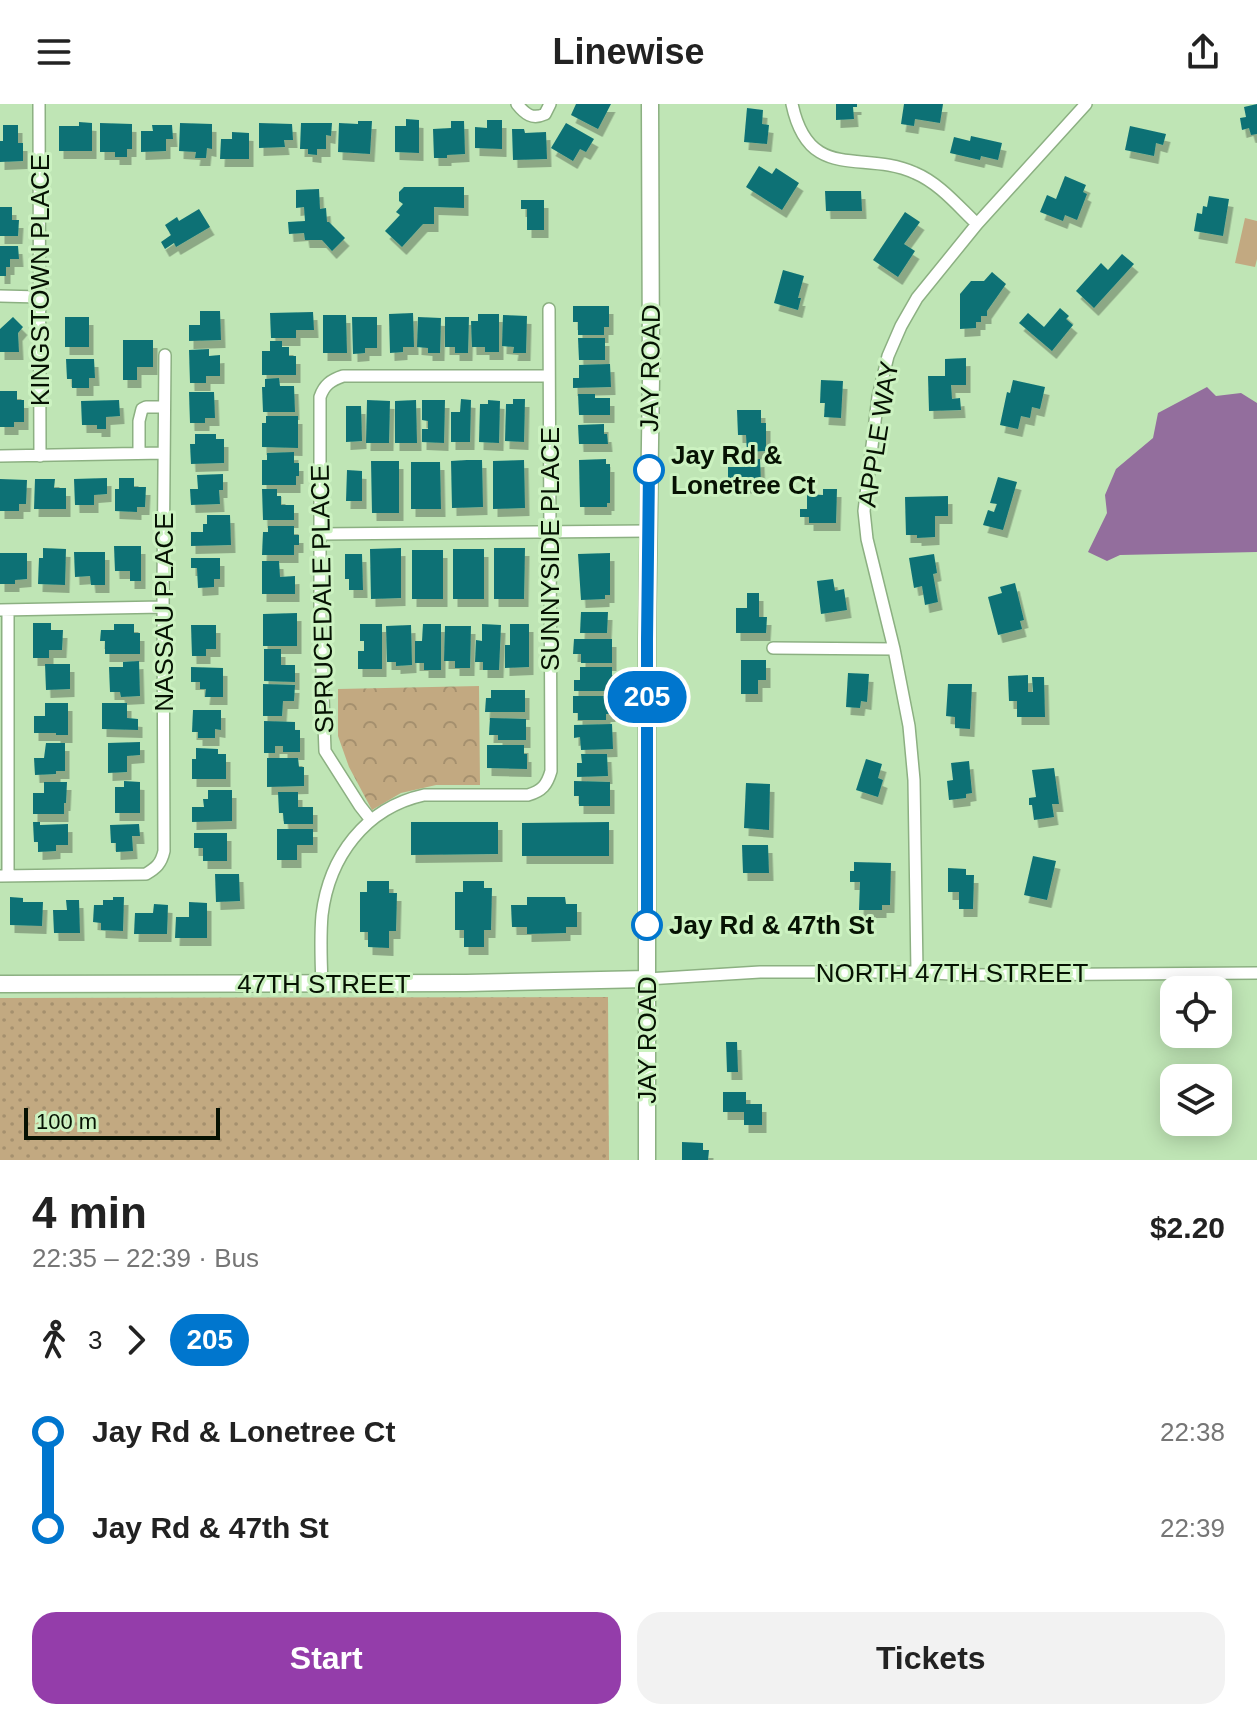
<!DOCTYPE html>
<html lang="en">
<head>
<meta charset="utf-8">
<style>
  :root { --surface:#fff; --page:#f2f2f2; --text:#222; --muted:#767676; --accent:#943daa }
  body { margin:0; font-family:Arial,sans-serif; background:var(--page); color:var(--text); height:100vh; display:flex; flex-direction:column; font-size:30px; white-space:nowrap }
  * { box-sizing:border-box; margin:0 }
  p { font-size:26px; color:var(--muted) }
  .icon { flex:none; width:44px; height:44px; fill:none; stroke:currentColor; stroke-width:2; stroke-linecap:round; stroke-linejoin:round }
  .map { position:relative; height:1056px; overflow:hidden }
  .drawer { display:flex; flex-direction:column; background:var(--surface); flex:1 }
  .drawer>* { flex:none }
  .badge { padding:0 16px; border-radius:26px; font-size:28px; line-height:52px }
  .buttons { position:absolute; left:1160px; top:872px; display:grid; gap:16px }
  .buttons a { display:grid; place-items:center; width:72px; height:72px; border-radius:16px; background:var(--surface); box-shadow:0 4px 20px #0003; font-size:40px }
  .scale { position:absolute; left:24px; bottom:20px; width:196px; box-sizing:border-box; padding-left:8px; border:4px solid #061203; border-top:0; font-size:22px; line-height:28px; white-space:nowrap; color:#061203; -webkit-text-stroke:6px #ccf2c1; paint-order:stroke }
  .map>.badge { position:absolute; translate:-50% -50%; box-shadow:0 0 0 4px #fff }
  .legs { display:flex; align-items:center; gap:12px; height:88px; padding:0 32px; font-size:26px }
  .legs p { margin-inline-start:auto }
  .overview { display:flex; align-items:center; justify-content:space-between; height:136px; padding:0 32px }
  h1 { font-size:44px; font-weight:700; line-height:60px }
  .button { display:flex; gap:16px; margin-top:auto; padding:16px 32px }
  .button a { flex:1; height:92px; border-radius:24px; background:var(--accent); color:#fff; font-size:32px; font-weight:700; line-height:92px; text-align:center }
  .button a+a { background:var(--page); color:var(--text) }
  ul { padding:0 32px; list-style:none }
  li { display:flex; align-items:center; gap:28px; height:96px; font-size:30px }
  li i { display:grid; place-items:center; width:12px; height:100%; margin:0 10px; background:currentColor }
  li i::after { content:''; width:20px; height:20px; margin:-10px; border:6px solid; border-radius:50%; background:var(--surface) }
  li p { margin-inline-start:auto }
  li:first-child i { background:linear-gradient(#0000 50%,currentColor 0) }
  li:last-child i { background:linear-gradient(currentColor 50%,#0000 0) }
  header { display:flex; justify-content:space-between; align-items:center; height:104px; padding:0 32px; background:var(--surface); font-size:36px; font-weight:700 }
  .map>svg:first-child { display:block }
  .grass { fill:url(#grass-dots) }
  .park { fill:url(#park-crowns) }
  .pitch { fill:#c2a981 }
  .water { fill:#936e9d }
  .building { fill:#0b7175; filter:url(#shadow) }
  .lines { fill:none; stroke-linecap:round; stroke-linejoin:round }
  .street-casing { stroke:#8cb082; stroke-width:14 }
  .secondary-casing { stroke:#8cb082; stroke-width:19 }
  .street { stroke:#fff; stroke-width:11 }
  .secondary { stroke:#fff; stroke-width:16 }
  .line-1-casing { stroke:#fff; stroke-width:18 }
  .line-1 { stroke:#0076ce; stroke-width:12 }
  .stop-1-dot { fill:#fff; stroke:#0076ce; stroke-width:4 }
  .labels { text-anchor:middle; stroke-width:6; stroke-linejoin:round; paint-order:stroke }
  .street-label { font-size:26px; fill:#061203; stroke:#ccf2c1 }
  .stop-label { font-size:26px; font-weight:bold; fill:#061203; stroke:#ccf2c1; text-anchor:start }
</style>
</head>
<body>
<header><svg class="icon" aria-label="menu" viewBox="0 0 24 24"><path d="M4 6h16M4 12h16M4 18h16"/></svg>Linewise<svg class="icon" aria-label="share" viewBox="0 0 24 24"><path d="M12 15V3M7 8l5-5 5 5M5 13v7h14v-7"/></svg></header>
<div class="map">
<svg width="1257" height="1056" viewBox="0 0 1257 1056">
  <defs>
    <pattern id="grass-dots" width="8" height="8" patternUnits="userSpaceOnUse" patternTransform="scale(2)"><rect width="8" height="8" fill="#c2a981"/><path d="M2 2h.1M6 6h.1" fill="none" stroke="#a5906e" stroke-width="1.8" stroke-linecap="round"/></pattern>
    <pattern id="park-crowns" width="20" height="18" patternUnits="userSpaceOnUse" patternTransform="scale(2)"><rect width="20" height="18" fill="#c2a981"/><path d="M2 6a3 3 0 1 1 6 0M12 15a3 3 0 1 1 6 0" fill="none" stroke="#a5906e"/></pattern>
    <filter id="shadow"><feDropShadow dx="4.5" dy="8" stdDeviation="0" flood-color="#0004"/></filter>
  </defs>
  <rect width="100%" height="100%" fill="#bfe5b5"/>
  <path class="grass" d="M608,893L609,1056H0V894Z"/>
  <path class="park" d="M479,582L480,681H436L401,689L372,706L349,663L338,632V585Z"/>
  <path class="pitch" d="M1245,114L1257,117V155L1255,163L1235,159Z"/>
  <path class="water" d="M1207,283L1216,292L1241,289L1257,299V448L1120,451L1107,457L1088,448L1107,409L1105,391L1116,365L1153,334L1158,309Z"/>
  <path class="building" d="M576,0H611L598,25L571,11Z
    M836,0H857V3H853L854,15L836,16Z
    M904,0H943L940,19L915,15L914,22L901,20Z
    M1257,0V30L1251,31L1249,24L1242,26L1240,14L1246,13L1244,3Z
    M747,4L763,6L762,20L769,21L767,40L744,38Z
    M406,15L419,16V49L395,48V22H406Z
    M487,16H502V45L475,44V23L487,24Z
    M358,17H372L370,50L338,48L339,19L358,20Z
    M451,17H464L465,50L447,51V54H434L433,25L451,24Z
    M79,18L92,19V47H59V22H79Z
    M100,19L132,20V45H127V53H115V48H100Z
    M180,19L212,20V45L207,44L206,54H195L196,48L179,47Z
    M259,19L292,20L293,36H284L285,43L259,44Z
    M301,19H332L331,32L326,31V45H317V51L308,50V45H300Z
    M566,19L594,35L586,48L580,45L573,57L551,44Z
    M3,21H18V39H23V57L0,58V37H3Z
    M152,21H172L173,35H166V47L141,48V27H153Z
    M1130,22L1166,30L1163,41L1156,39L1154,52L1125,46Z
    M512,25H524L525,29L546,28L547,55L513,56Z
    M232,28L249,29V55H220L221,35H232Z
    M971,32L1002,39L998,56L981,52L980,56L950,49L954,33L970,37Z
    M759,62L772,70L776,64L799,79L782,106L746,83Z
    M1065,72L1086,81L1083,88L1087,90L1077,116L1065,111L1063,117L1040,108L1047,91L1056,95Z
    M404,83H464V104L434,103V120H423L402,143L385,127L400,111L396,108L403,100L399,97V88Z
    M319,85L320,105L326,104L327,118H329L345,134L332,147L322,136H305L304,129L289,130L288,118L305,117L304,103L296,104V86Z
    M825,87H861L862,107H826Z
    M1209,92L1229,95L1223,132L1194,127L1197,109L1202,110L1203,102L1207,103Z
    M521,96H544V126H527V105H521Z
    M0,103H12V116H19L18,132H0Z
    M199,105L210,123L176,143L174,139L165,145L161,138L171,131L165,121L177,113L179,117Z
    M905,108L920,118L904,140L915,147L898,173L873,156Z
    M0,142H18L19,155H10V163H6V172H0Z
    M1122,150L1134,160L1094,204L1076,187L1101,159L1108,166Z
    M783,166L804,172L798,194H801L798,206L774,199Z
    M992,168L1006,180L987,207V212H981V218H976V224L960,225V190L971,177H984Z
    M573,202H609V223H604V231H578V218H573Z
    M1060,204L1069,212L1066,215L1073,221L1052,247L1019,219L1028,209L1044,223Z
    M200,207H220L221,236L189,237V221H200Z
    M313,208L314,226H296V234H271L270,209Z
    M413,209L414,243H403V248L390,249L389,210Z
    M478,210H499V248H485V243H472L471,217H478Z
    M323,211H346L347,249H323Z
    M503,211L527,212L526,249H513L514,243L502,242Z
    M13,213L23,223L18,229L19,248H0V225Z
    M65,213H89V243H65Z
    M352,213H377V244H365V249L353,250Z
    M418,213L441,214L440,249H428V244L417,243Z
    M445,213H469L468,249H455V243H445Z
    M578,234H605V256H579Z
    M123,236H153V263H137V276H123Z
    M270,237H282V243H289V252H296V271H262V247H270Z
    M209,245V252L220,251V272H206V279H190L189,246Z
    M966,254V281H951L952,295L960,294L961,306L929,307L928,272H945V255Z
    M66,255H94L95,274H89V284H72V275H67Z
    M610,260L611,283L573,284V274H579V261Z
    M279,274L280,282H294L295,308H263L262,283H265V275Z
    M821,276L843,277L841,314L824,313L825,299H820Z
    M1013,276L1045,283L1040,305L1032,303L1030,314L1021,312L1018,325L1000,321L1007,288L1010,289Z
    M0,287H17V296H24V318H14V323H0Z
    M189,288H214L215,314H205V319H190Z
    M578,290H595V294H610V311H579Z
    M461,295L471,296L470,338H451V308H460Z
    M513,295H525L524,338L505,337L506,300H513Z
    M119,296L120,312L106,313V325H97V321H82L81,297Z
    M367,296L390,297L389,339H366Z
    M416,296L417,339H395V297Z
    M422,296H445L444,339L422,338V325H428V317L422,316Z
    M488,296L500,297L499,339L479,338L480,300H488Z
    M346,302H361L362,337L346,338Z
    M737,306H761V319H766V347L747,348L746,331H738Z
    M266,312H298V344L262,343V319H266Z
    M604,320V330H607L608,340H579L578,321Z
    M195,330H216V335H224V359L191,360L190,340H195Z
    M294,348V359H299V372H296V381H262V356H267V349Z
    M606,355V360H610V399H607V403H580L579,356Z
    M760,355L761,381L728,382V363H744V356Z
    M467,356H482L483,403L452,404L451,357Z
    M524,356L525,404L493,405V357Z
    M371,357H399V409H372Z
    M411,358H440L441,405H411Z
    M347,366L362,367V397H346Z
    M223,370V386H219L220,400L191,401L190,385H198L197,371Z
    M998,373L1017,378L1003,426L983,421L988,406L994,408L997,400L990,399Z
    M107,374V390L94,391V401H75L74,375Z
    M119,374H134V383H146L145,403H137V408L115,407V385H119Z
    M0,375L27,376L26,400H19V407H0Z
    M35,375H55L54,384H66V405H34Z
    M262,385H277V392H281V401H294V416H263Z
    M823,385H837L836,419H809V413H800V405H807V390L823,391Z
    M948,392V412H935V433L917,434V431H906L905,393Z
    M207,411H230L231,441L191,442V428H203V420H207Z
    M268,422H294V431H299V441H294V451H262L263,428H268Z
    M114,442H141V477H130V467H115Z
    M43,444L66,445L65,481L38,480L39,454H43Z
    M401,444V494L371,495L370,445Z
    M494,444H525L524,495H494Z
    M453,445H484V495H453Z
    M412,446H443V495H412Z
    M74,448H105V481H91L90,472L75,473Z
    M0,449H27V475L15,476V480H0Z
    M610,449V491H605V495L581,496L578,450Z
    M345,450H362L363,486H349V475H345Z
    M934,450L937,469L933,470L938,498L925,501L922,482L914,484L909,454Z
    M191,454H220V475H214V483L198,484L197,464H191Z
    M262,457H279L280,473L295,472V490H262Z
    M833,475L835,487L844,485L847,506L821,510L817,477Z
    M1015,479L1024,516L1020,517L1022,525L998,531L988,493L1002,489L1000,483Z
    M747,489H759V513H767L766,529H736V504H747Z
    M581,508H608L607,529H580Z
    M297,509V542H263V510Z
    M33,519H51V526H63L62,546H49V554H33Z
    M114,520H134V529H140V550H105V537H100L101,526H114Z
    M360,520H382V565H358V547H364V537H360Z
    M423,520H441V566H424V559H415V537H422Z
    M482,520L501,521L499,566H483V558H475L476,536L482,537Z
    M510,520H529V563L505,564V541H510Z
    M191,521H216V545H206V552H192Z
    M411,521L412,561L396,562V558H387L386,522Z
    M445,522H471L470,564H455V557H444Z
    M574,535H612V559H581V550H573Z
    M264,545H281V561H295V578L264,577Z
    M741,556H766V576H758V590H741Z
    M139,557L140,592L121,593L120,588H110L109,563H123V558Z
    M45,560H70V585L46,586Z
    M191,563L223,564V593H205L206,585H200V578H191Z
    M580,563H612V587H574V576H580Z
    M848,569L869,570L867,598L861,597L860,604L846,603Z
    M1028,571V588H1033L1032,573H1044L1045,613H1017V597H1009L1008,572Z
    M263,580L295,581L294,597H283L282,612H263Z
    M948,580H972L970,625L955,624V613L946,612Z
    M491,586H525V608H485L486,594H491Z
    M573,592H611V610H606V616H578V609H573Z
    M45,599H68V631H56V629H34V612H45Z
    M102,599H127V614L138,615V626L102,625Z
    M193,606H221V626L215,625V634H198V628H192Z
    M490,614L526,615V636H498V631H489Z
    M264,617L295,618V626H300V648H283V642H275V649H264Z
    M612,620L613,645L581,646L580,633L574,634V621Z
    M140,638V651L127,652V668L108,669V639Z
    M46,639H65V667H56V670L35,671L34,654H44Z
    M487,641H524V650H527V665L487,664Z
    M196,644L218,645V650H226V675H192V655H196Z
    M581,650H607L608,672L577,673V659H582Z
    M267,654H298L299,663H304V682L267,683Z
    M866,655L882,660L878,674L883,676L878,693L856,686Z
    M969,657L972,689L966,690V694L949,696L947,677L953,676L951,659Z
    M1054,664L1059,700H1052L1054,713L1034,716L1032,701H1029V694L1036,693L1032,666Z
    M124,677L140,678V709H115V683H124Z
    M574,677L610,678V702H579V692H574Z
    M44,678H67L66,699H64V710H33V689H44Z
    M746,679L770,680L769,726L744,724Z
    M208,686H232V717L192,718V703H204L203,695H208Z
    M278,688H298V703H313V720H284L283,709H279Z
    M33,718H40V721L68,720V741H56V747L38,748V738H34Z
    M411,718H498V750L411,751Z
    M609,718V752H522V719Z
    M139,720L140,732H132L133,747L116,748V739H111L110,721Z
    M277,725H313V741H297V756H277Z
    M194,729H227V757H203V744H194Z
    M742,741H768L769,769H743Z
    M1033,752L1056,757L1047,796L1024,791Z
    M854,758L891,759L890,801H882V806H859L860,778H850V767H854Z
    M948,764L966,765V771H974L973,805H959V788H948Z
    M215,770H239L240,797L216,798Z
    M367,777H389V789H397L396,827H389V844L368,843V828H360V788H367Z
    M463,777H484V784H492L491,826H484V843H464V826H455V788H463Z
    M10,793L23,794V798H43L42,822L10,821Z
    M113,793H124L123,827L101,826V819L93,818L94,801H103V796H113Z
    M527,793H565L566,800H577V823H566V829L527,830V823H512L511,801H527Z
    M66,796H79L80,829H54L53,806H67Z
    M189,798L207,799V834H175L176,813H189Z
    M154,800L168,801L167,830H134L135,809H153Z
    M726,938H737L738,968H727Z
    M723,988H746V1000H762V1021H744V1008H723Z
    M682,1038L703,1039V1046H709L708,1056H682Z"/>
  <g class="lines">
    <defs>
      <path id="street" d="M39,0L40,352
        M517,0C525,10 532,16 545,10L550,0
        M792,0C809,80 863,45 915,69C939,79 958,102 977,120
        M0,192L40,193
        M139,349V317L142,305L146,303H164
        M0,352L164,349
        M320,430L648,427
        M0,506L163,503
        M8,506V772
        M773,544L894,545
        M371,716L360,702L325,647L320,510V293C324,281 331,276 343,272H549
        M0,772L146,770C156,764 161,760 164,747L163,485L165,251
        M917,868L914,676L909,622L894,545L867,435L864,407L878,293L888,252L901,222L917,194L977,120L1086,0
        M647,875L760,868H917L967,871L1257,869
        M322,880C321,857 320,834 322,811C329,753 365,704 424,691H528C542,687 547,681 551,667L549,205"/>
      <path id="secondary" d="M0,880L466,879L647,875
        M647,1056V535L651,274L650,0"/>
    </defs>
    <use href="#street" class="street-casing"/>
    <use href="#secondary" class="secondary-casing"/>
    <use href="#street" class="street"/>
    <use href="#secondary" class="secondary"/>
  </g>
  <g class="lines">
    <defs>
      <path id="line-1" d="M647,821V535L649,366"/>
    </defs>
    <use href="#line-1" class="line-1-casing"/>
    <use href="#line-1" class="line-1"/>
  </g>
  <g class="stop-1-dot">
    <circle cx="649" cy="366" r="14"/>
    <circle cx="647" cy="821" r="14"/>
  </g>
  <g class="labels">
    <g class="street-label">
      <text transform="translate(40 176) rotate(-90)" y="9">KINGSTOWN PLACE</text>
      <text transform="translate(650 264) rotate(-89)" y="9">JAY ROAD</text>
      <text transform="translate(878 330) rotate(-81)" y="9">APPLE WAY</text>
      <text transform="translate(550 445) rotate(-90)" y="9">SUNNYSIDE PLACE</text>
      <text transform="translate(322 495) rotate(-91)" y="9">SPRUCEDALE PLACE</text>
      <text transform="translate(164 508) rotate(-90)" y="9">NASSAU PLACE</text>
      <text x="952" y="878">NORTH 47TH STREET</text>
      <text x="324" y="889">47TH STREET</text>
      <text transform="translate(647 936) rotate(-90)" y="9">JAY ROAD</text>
    </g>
    <g class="stop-label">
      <text x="671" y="360">Jay Rd &amp;<tspan x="671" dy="30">Lonetree Ct</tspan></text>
      <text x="669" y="830">Jay Rd &amp; 47th St</text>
    </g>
  </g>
</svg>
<div class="buttons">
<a><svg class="icon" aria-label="locate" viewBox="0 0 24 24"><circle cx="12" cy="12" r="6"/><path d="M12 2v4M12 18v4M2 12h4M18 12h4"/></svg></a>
<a><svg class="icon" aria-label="layers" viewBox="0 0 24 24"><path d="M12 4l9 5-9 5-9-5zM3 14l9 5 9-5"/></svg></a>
</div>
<div class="scale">100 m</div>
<b class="badge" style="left:647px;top:593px;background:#0076ce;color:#fff">205</b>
</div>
<section class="drawer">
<div class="overview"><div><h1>4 min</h1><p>22:35 – 22:39 · Bus</p></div><b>$2.20</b></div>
<div class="legs"><svg class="icon" aria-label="walk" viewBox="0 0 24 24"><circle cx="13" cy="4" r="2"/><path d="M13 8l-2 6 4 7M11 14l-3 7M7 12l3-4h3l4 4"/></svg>3<svg class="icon" aria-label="forward" viewBox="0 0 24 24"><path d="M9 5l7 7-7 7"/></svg><b class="badge" style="background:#0076ce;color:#fff">205</b></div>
<ul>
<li><i style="color:#0076ce"></i><b>Jay Rd &amp; Lonetree Ct</b><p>22:38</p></li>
<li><i style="color:#0076ce"></i><b>Jay Rd &amp; 47th St</b><p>22:39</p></li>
</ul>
<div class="button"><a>Start</a><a>Tickets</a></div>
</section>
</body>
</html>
